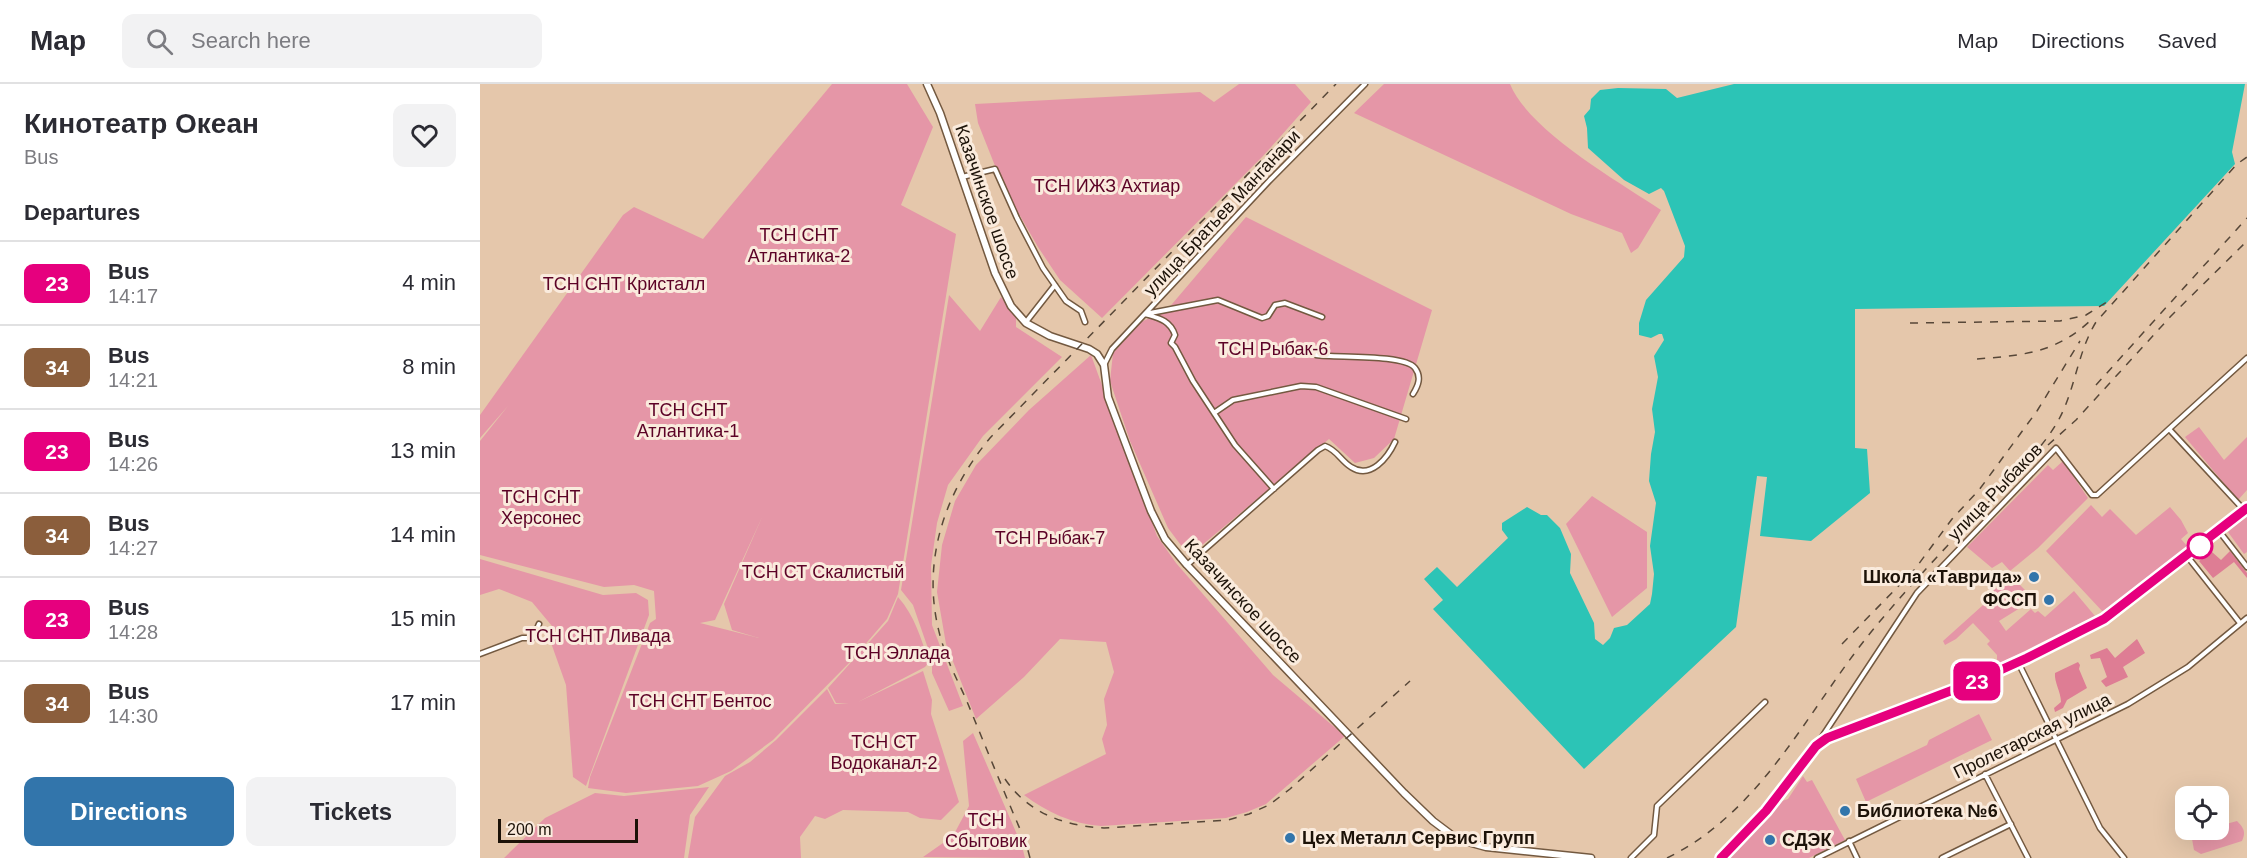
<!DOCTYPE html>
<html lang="en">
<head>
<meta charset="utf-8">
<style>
  :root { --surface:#fff; --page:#f2f2f3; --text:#2b2b33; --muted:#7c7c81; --line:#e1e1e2; --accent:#3275ab }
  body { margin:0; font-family:Helvetica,sans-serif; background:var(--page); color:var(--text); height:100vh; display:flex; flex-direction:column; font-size:22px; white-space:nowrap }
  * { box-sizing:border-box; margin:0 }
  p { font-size:20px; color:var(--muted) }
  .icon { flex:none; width:33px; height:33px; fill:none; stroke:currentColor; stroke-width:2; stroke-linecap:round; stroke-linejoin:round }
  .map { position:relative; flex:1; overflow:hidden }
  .details { display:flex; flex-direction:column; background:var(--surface); width:480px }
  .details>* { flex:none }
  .badge { padding:0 12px; border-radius:9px; font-size:21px; line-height:39px }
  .fabs { position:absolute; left:1695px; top:702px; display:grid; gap:12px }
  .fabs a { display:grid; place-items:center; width:54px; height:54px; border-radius:12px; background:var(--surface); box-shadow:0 6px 24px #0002; font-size:30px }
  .scale { position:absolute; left:18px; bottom:15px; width:140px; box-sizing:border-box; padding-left:6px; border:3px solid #1c1208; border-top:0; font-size:16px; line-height:21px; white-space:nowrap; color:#1c1208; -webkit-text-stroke:4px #faebdd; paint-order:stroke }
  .map>.badge { position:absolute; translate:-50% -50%; box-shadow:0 0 0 3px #fff }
  h2 { padding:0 24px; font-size:22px; line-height:54px }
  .round { display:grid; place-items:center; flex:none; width:63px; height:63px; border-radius:12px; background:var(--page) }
  .summary { display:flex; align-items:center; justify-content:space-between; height:102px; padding:0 24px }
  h1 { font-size:28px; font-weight:700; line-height:45px }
  .button { display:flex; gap:12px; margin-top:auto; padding:12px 24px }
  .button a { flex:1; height:69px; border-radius:12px; background:var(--accent); color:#fff; font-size:24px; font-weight:700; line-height:69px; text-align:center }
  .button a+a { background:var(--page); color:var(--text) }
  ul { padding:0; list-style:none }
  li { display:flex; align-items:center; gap:18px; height:84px; padding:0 24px; border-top:2px solid var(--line) }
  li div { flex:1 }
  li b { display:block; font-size:22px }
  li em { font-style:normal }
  li .badge { min-width:66px; font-weight:700; text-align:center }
  header { display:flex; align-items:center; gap:36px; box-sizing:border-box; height:84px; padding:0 30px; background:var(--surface); border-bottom:2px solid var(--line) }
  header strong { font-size:28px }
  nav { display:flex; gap:33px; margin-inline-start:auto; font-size:21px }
  .search { width:420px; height:54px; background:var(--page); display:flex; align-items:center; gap:15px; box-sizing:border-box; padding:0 21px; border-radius:12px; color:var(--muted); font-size:22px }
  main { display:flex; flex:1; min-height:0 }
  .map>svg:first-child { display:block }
  .green { fill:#e596a7; fill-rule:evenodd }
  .forest { fill:#de7d94 }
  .water { fill:#2cc4b6 }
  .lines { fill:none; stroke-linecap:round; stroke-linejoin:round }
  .minor-casing { stroke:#735940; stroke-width:7 }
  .secondary-casing { stroke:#735940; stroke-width:9 }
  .primary-casing { stroke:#fff; stroke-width:10 }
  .minor { stroke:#fff; stroke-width:4 }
  .secondary { stroke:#fff; stroke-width:6 }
  .primary { stroke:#d5b1f8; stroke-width:7 }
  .rail { stroke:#574738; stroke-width:1.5; stroke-dasharray:8 8; stroke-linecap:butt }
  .line-casing { stroke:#fff; stroke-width:14 }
  .line { stroke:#e6007e; stroke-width:9 }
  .stop-dot { fill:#fff; stroke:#e6007e; stroke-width:3 }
  .poi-dot { fill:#3275ab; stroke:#faebdd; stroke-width:2 }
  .labels { text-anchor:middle; stroke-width:6; stroke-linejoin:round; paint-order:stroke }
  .park-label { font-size:18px; fill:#5c0226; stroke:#faebdd }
  .street-label { font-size:18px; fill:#1c1208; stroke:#faebdd }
  .poi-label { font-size:18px; font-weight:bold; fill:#1c1208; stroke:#faebdd; text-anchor:start }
</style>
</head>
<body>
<header>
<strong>Map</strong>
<div class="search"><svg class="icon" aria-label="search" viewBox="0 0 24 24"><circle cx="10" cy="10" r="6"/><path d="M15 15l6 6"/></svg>Search here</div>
<nav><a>Map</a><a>Directions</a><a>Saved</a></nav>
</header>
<main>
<section class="details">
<div class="summary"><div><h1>Кинотеатр Океан</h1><p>Bus</p></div><a class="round"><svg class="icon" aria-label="heart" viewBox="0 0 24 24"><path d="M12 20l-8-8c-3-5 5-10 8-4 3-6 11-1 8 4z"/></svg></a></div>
<h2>Departures</h2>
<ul>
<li><span class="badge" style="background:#e6007e;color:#fff">23</span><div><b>Bus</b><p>14:17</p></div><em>4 min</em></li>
<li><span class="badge" style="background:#8b5e3c;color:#fff">34</span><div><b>Bus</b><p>14:21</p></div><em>8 min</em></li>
<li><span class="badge" style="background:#e6007e;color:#fff">23</span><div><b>Bus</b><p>14:26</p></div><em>13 min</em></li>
<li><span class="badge" style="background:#8b5e3c;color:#fff">34</span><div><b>Bus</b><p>14:27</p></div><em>14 min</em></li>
<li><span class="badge" style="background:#e6007e;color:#fff">23</span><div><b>Bus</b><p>14:28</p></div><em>15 min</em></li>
<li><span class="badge" style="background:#8b5e3c;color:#fff">34</span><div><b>Bus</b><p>14:30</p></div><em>17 min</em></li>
</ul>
<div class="button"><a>Directions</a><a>Tickets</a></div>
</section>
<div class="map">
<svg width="1767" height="774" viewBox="0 0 1767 774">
  <rect width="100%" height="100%" fill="#e5c7ab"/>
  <path class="green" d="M352,0H427L453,43L421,121L476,150L418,510L407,535L370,578L293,656L251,687L218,702L146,709L108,704L110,693L170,539L176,535L174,507L154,501L124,503L0,471V357L28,322L0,354V331L143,131L154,123L223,155ZM283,431L244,520L252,546L279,554L220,539L235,536Z
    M759,0H815L831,18L783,72L622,234L580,196L558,163L523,102L498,39L495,20L720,8L734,18Z
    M904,0H1030C1049,47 1138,97 1181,126L1158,164L1151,169L1142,149L1091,130L874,29Z
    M766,133L952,226L914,355L894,374L875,379L849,355L709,472L688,444L650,357L630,297L633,269L661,238L687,226Z
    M469,211L500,247L521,213L536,233V243L582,273L503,352L468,401L457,439L451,482L452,541L483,622L469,627L452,589V576L433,521L421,506Z
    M611,271L677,452L696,479L793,591L865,652L786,720L767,728L746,734L621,742C592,740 567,728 544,711L626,670L622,655L627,641L624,615L634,588L626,558L580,555L544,593L496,635L466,560L457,508L462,461L475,417L496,381L549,326Z
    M1719,343L1744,376L1767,353V406L1758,416L1705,353Z
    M1583,377L1608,414L1558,464L1530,487L1522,478L1512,484L1487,463L1568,381L1573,386Z
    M1112,412L1167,448V504L1132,533L1086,440Z
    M1611,421L1622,433L1630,425L1656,451L1690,423L1701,436L1708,449L1701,455L1708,463L1663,500L1623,528L1566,467Z
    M1767,432V468L1764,470L1748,448Z
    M0,475L123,511L156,509L168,516L169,531L106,702L93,693L86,601L70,556L77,548L52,518L19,505L0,511Z
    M1540,489L1543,492L1538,499L1546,507H1548L1550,514L1540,524L1519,537L1526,547L1551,525L1555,529L1558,527L1565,533L1594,507L1615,532L1517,581V571L1507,560L1510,557L1493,539L1476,555L1465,561L1463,557L1512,513L1509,510C1517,501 1530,499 1540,489Z
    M418,513C435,532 441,555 449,578L445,583L378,618L443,587L452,616L451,630L479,718L461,736L440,734L428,728L363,726L345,735L335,732L320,753L321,774H208L215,733L245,692L270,678L296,656L347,605L355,620L369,619H356L348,604L408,537Z
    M1499,630L1512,656L1386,718L1376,695L1447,661L1449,656Z
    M493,649L542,762L545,774L443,773L473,752L489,722L483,657Z
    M1323,692L1327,698L1332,696L1365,756L1329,774H1246L1302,717L1308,715Z
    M229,703L210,731L204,774H24L65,734L115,709L144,712Z
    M1757,737C1764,744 1766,748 1762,757L1721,770L1714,766L1712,755L1716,749L1727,746H1738L1739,742Z"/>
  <path class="forest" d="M1750,467L1767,489V494L1754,478L1733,494L1719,477L1732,468L1741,476Z
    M1657,555L1665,569L1643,583L1648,593L1626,603L1621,597L1627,593L1620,574L1611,575L1610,571L1627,564L1635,574Z
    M1598,578L1600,581L1599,585L1607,604L1587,616L1583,624L1575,628L1574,624L1581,618C1581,608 1574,598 1575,589Z"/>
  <path class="water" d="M1254,0H1765L1752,68L1755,80L1624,222L1375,225V364L1387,365L1390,409L1331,457L1280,452L1287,393L1277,392L1256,543L1104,685L953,525L963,516L944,495L957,483L977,503L1028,454L1022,446V439L1047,423L1061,431H1067L1080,444L1091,470L1090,489L1114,539L1115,555L1123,561L1130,554L1134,544L1147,541L1170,520L1172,510L1174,490L1170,462L1176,419L1169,397L1171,370L1175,348L1172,325L1178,293L1174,272L1184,256L1182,250H1179L1171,254L1159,251V239L1166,216L1204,173L1205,162L1184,107L1181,104L1169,110L1144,96L1108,64L1107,44L1104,32L1110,25L1111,15L1120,6L1138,4L1186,5L1197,14Z"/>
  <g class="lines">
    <defs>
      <path id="minor" d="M482,93L515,85L537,134L563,184L586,217L601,227L605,238
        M665,230C678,234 690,236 695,251L691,259L695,263L713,297L755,361L794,405
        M665,230L738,216L782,234L788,232L795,221L805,219L842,233
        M546,238L575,201
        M836,271C856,274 924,270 935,284C942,293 938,302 933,310
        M624,281L632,265L790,96L885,0
        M734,329L753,316L821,302L836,303L926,335
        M1689,345L1767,274
        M1739,447L1767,483
        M1707,472L1760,539
        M707,481L838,366L845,362C857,366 861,377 871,383C891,396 908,373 915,358
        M0,570L42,554H53L59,540
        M1538,578L1620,744L1644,774
        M1338,659L1437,509L1576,364L1612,411H1617L1689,345L1764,426
        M1505,690L1548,774
        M1369,757L1377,774
        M1151,774L1174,751L1177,722L1285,618
        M1337,774L1648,620L1708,583L1767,534
        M1462,774L1531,740"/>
      <path id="secondary" d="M447,0L460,29L515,189L531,222L546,239L570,252L609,265L617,270L624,281L628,313L671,427L685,455L707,481L924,709L953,737L977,755L1006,763L1111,774"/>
      <path id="primary" d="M1241,774L1286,727L1336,662L1347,654L1494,598L1547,574L1624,535L1767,424"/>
    </defs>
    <use href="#minor" class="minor-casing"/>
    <use href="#secondary" class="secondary-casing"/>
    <use href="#primary" class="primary-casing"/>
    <use href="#minor" class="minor"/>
    <use href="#secondary" class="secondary"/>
    <use href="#primary" class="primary"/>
    <path class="rail" d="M1430,239L1580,237L1606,231L1627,218
      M1497,275C1545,271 1578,269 1614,233
      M1616,301L1767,134
      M1568,361L1596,336L1691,232L1767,157
      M1362,560L1435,485L1472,435L1499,406L1557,327L1600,257
      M525,695C548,729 584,742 624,744L748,736L769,730L789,721L810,705L930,597
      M550,774L546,759C526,713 507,666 488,620C481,603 472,587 466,570C437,493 459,415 510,354L856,0
      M1187,774C1285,726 1329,622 1396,542C1446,482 1501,427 1554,370C1565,357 1576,343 1583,327C1596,298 1599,266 1616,238L1757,80L1767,73"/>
  </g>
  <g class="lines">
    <defs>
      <path id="line" d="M1241,774L1286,727L1336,662L1347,654L1494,598L1547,574L1624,535L1767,424"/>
    </defs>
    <use href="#line" class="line-casing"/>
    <use href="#line" class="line"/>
  </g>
  <circle class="stop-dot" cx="1720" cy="462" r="12"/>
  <g class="poi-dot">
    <circle cx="1554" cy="493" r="6"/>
    <circle cx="1569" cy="516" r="6"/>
    <circle cx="1365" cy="727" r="6"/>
    <circle cx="810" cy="754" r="6"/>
    <circle cx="1290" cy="756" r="6"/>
  </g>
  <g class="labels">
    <g class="park-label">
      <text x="627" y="108">ТСН ИЖЗ Ахтиар</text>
      <text x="319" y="157">ТСН СНТ<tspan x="319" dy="21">Атлантика-2</tspan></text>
      <text x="144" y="206">ТСН СНТ Кристалл</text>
      <text x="793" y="271">ТСН Рыбак-6</text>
      <text x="208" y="332">ТСН СНТ<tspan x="208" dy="21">Атлантика-1</tspan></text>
      <text x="61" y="419">ТСН СНТ<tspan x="61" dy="21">Херсонес</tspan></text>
      <text x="570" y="460">ТСН Рыбак-7</text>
      <text x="343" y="494">ТСН СТ Скалистый</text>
      <text x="118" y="558">ТСН СНТ Ливада</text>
      <text x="417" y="575">ТСН Эллада</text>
      <text x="220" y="623">ТСН СНТ Бентос</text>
      <text x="404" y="664">ТСН СТ<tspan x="404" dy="21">Водоканал-2</tspan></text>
      <text x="506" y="742">ТСН<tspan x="506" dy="21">Сбытовик</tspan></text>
    </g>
    <g class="street-label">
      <text transform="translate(507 118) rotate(71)" y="6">Казачинское шоссе</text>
      <text transform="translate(742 129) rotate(-47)" y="6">улица Братьев Манганари</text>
      <text transform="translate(1515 408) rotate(-46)" y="6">улица Рыбаков</text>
      <text transform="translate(763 517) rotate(47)" y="6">Казачинское шоссе</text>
      <text transform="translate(1552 652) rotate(-26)" y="6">Пролетарская улица</text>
    </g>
    <g class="poi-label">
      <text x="1542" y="499" text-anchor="end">Школа «Таврида»</text>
      <text x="1557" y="522" text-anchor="end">ФССП</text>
      <text x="1377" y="733">Библиотека №6</text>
      <text x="822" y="760">Цех Металл Сервис Групп</text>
      <text x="1302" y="762">СДЭК</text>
    </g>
  </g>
</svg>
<div class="fabs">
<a><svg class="icon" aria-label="locate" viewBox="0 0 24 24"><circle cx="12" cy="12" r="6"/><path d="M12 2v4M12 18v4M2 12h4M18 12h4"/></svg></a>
</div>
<div class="scale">200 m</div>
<b class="badge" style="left:1497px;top:597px;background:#e6007e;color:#fff">23</b>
</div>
</main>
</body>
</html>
